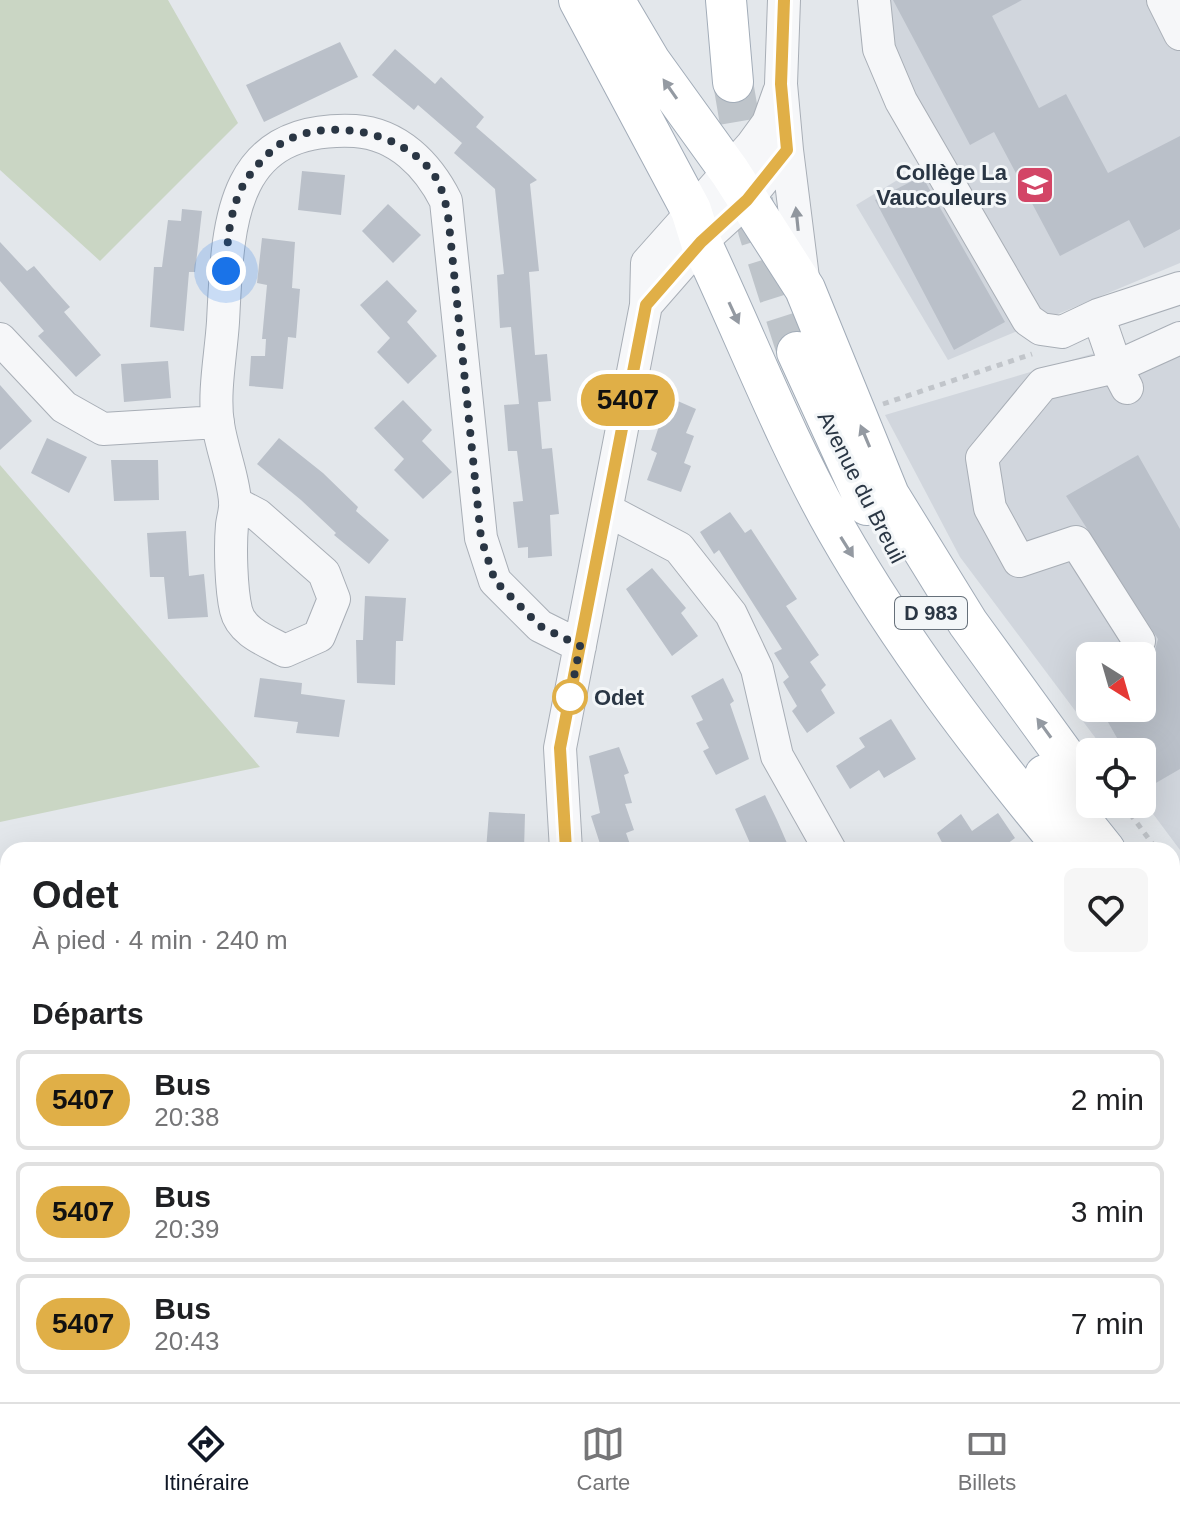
<!DOCTYPE html>
<html lang="fr">
<head>
<meta charset="utf-8">
<style>
  :root { --surface:#fff; --page:#f6f6f6; --text:#202124; --muted:#757577; --line:#e0e0e0; --accent:#111827 }
  body { margin:0; font-family:Helvetica,sans-serif; background:var(--page); color:var(--text); height:100vh; display:flex; flex-direction:column; font-size:30px; white-space:nowrap }
  * { box-sizing:border-box; margin:0 }
  p { font-size:26px; color:var(--muted) }
  .icon { flex:none; width:44px; height:44px; fill:none; stroke:currentColor; stroke-width:2; stroke-linecap:round; stroke-linejoin:round }
  .map { position:relative; flex:1; overflow:hidden }
  .side { position:absolute; left:0px; top:842px; width:1180px; height:560px; display:flex; flex-direction:column; background:var(--surface); border-radius:24px 24px 0 0; box-shadow:0 8px 32px #0002 }
  .side>* { flex:none }
  .badge { padding:0 16px; border-radius:26px; font-size:28px; line-height:52px }
  .needle { width:52px; rotate:143deg }
  .controls { position:absolute; left:1076px; top:642px; display:grid; gap:16px }
  .controls a { display:grid; place-items:center; width:80px; height:80px; border-radius:12px; background:var(--surface); box-shadow:0 8px 32px #0002; font-size:40px }
  .you { position:absolute; width:40px; height:40px; margin:-20px; border:6px solid #fff; border-radius:50%; background:#1a73e8; box-shadow:0 0 0 12px #1a73e833 }
  .map>.badge { position:absolute; translate:-50% -50%; box-shadow:0 0 0 4px #fff }
  h2 { padding:0 32px; font-size:30px; line-height:72px }
  .round { display:grid; place-items:center; flex:none; width:84px; height:84px; border-radius:12px; background:var(--page) }
  .overview { display:flex; align-items:center; justify-content:space-between; height:136px; padding:0 32px }
  h1 { font-size:38px; font-weight:600; line-height:60px }
  ul { padding:0; list-style:none }
  li { display:flex; align-items:center; gap:24px; height:100px; margin:0 16px 12px; padding:0 16px; border:4px solid var(--line); border-radius:12px }
  li div { flex:1 }
  li b { display:block; font-size:30px }
  li em { font-style:normal }
  li .badge { min-width:88px; font-weight:700; text-align:center }
  .dock { display:flex; justify-content:space-around; align-items:center; height:112px; border-top:2px solid var(--line); background:var(--surface); font-size:22px; color:var(--muted) }
  .dock a { display:grid; justify-items:center; gap:4px }
  .dock .current { color:var(--accent) }
  .map>svg:first-child { display:block }
  .built { fill:#d1d6dd; fill-rule:evenodd }
  .green { fill:#cad6c4 }
  .building { fill:#bac0c9 }
  .lines { fill:none; stroke-linecap:round; stroke-linejoin:round }
  .major-tunnel { stroke:#bec4ca; stroke-width:40; stroke-dasharray:40 20; stroke-linecap:butt }
  .minor-casing { stroke:#a8aeb6; stroke-width:34 }
  .major-casing { stroke:#a2acb8; stroke-width:42 }
  .path { stroke:#c1c5ca; stroke-width:5; stroke-dasharray:6 6; stroke-linecap:butt }
  .minor { stroke:#f6f7f9; stroke-width:32 }
  .major { stroke:#fff; stroke-width:40 }
  .oneway { fill:#949aa2 }
  .oneway2 { fill:#90969e }
  .line-casing { stroke:#fff; stroke-width:18 }
  .line { stroke:#e0af47; stroke-width:12 }
  .walk { stroke:#2a3644; stroke-width:8; stroke-dasharray:0 14.4 }
  .stop-dot { fill:#fff; stroke:#e0af47; stroke-width:4 }
  .labels { text-anchor:middle; stroke-width:6; stroke-linejoin:round; paint-order:stroke }
  .shield { fill:#f3f6f8; stroke:#66707a; stroke-width:2 }
  .shield-label { font-size:20px; font-weight:bold; fill:#2a3644 }
  .poi-label { font-size:22px; font-weight:bold; fill:#2a3644; stroke:#f3f6f8; text-anchor:end }
  .street-label { font-size:22px; fill:#2a3644; stroke:#f3f6f8 }
  .stop-label { font-size:22px; font-weight:bold; fill:#2a3644; stroke:#f3f6f8; text-anchor:start }
</style>
</head>
<body>
<div class="map">
<svg width="1180" height="1402" viewBox="0 0 1180 1402">
  <rect width="100%" height="100%" fill="#e3e7eb"/>
  <path class="built" d="M869,0H1180V263L948,360L856,205L924,164Z
    M1180,328V850L1142,799V752H1106L960,557L885,415ZM1090,656H1142V708H1090Z"/>
  <path class="green" d="M0,0H168L238,123L100,261L0,170Z
    M0,465L260,767L0,822Z"/>
  <path class="building" d="M893,0H1022L992,16L1039,108L1066,94L1108,173L1180,136V229L1144,248L1129,220L1060,256L994,132L970,145Z
    M340,42L358,77L264,122L246,85Z
    M395,49L435,84L441,77L484,117L476,127L537,180L530,184L539,271L529,272L535,355L547,354L551,401L538,402L542,449L552,448L559,514L550,515L552,556L528,558V547L518,548L513,502L523,501L517,451H508L504,405L519,404L511,327L500,328L497,275L504,274L495,189L454,153L462,143L418,105L414,110L372,75Z
    M302,171L345,175L341,215L298,210Z
    M922,176L1005,322L954,350L875,200Z
    M388,204L421,235L393,263L362,231Z
    M182,209L202,211L195,272H189L184,331L150,327L154,267H162L168,220L181,221Z
    M262,238L295,242L292,288L300,289L296,338L288,337L283,389L249,386L251,356H265L266,339H262L267,285L257,283Z
    M0,242L27,271L34,266L52,287L70,307L64,312L101,355L76,377L38,336L44,331L0,281Z
    M387,280L417,311L407,322L437,356L408,384L377,352L390,338L360,305Z
    M168,361L171,398L124,402L121,364Z
    M0,385L32,421L0,450Z
    M664,395L696,409L686,433L694,436L684,463L691,466L681,492L647,480L657,453L651,450L660,423L654,420Z
    M403,400L432,430L422,441L452,472L423,499L394,470L404,459L374,428Z
    M47,438L87,457L69,493L31,473Z
    M279,438L323,473L358,507L356,511L389,540L369,564L334,535L336,533L301,500L257,464Z
    M1138,455L1180,529V769L1142,791V752H1125L1100,708H1142V659L1155,650L1158,639L1066,496Z
    M111,460H158L159,500L114,501Z
    M730,512L745,533L751,529L797,599L786,606L819,655L810,662L826,685L821,690L835,713L807,733L792,711L797,706L783,682L789,677L774,653L782,649L719,550L714,554L700,532Z
    M186,531L189,576L204,574L208,617L168,619L164,577H150L147,533Z
    M652,568L686,608L681,613L698,636L672,656L626,589Z
    M365,596L406,598L403,641H396L395,685L357,683L356,640H363Z
    M260,678L302,683L301,694L345,700L339,737L296,733L298,722L254,717Z
    M723,678L734,701L730,704L749,759L716,775L703,751L709,748L696,723L703,720L691,696Z
    M891,719L916,759L884,778L879,770L850,789L836,766L865,747L859,738Z
    M619,747L629,773L624,775L632,803L625,804L634,830L626,833L632,850H602L591,816L600,813L589,756Z
    M765,795L777,820L790,850H753L735,809Z
    M489,812L525,814L524,850H486Z
    M998,813L1015,838L999,850H946L937,833L961,814L972,831Z"/>
  <g class="lines">
    <path class="major-tunnel" d="M733,82L758,230L797,352"/>
    <defs>
      <path id="minor" d="M874,0L879,49L901,101L1028,320L1041,329L1062,332
        M1163,0L1180,34
        M787,150L804,286
        M646,305L647,263L752,145L768,123L779,92
        M1098,315L1116,367L1180,338
        M1062,332L1098,315L1180,288
        M0,339L64,407L103,429L218,422
        M1127,388L1116,367L1043,384L982,458L990,508L1019,561L1076,542L1139,641
        M235,503L258,515L324,573L334,599L319,636L285,651C267,641 241,632 236,610C231,589 230,547 232,525C233,517 236,509 235,501C233,476 222,450 218,424C213,393 221,354 223,322C228,225 228,125 355,131C398,134 428,165 446,201L481,538L495,581L540,626L580,646
        M607,510L679,548L731,614L757,669L777,756L830,850
        M566,850L560,748L646,305L701,242L747,200L787,150L781,84L784,0
        M0,981L8,979
        M1172,1312H1180
        M216,1394L217,1402
        M535,1394L542,1402
        M862,1394L867,1402
        M715,1402L719,1394
        M1144,1402L1147,1394"/>
      <path id="major" d="M579,0L691,210L701,242C746,337 784,437 836,529C901,643 982,749 1066,850
        M614,0L650,61L730,172L805,289L889,495L968,623L1090,791
        M726,0L733,82
        M797,352L867,505
        M1045,775L1105,850
        M1172,894L1180,904
        M1172,932L1180,941
        M1172,970L1180,979"/>
    </defs>
    <use href="#minor" class="minor-casing"/>
    <use href="#major" class="major-casing"/>
    <path class="path" d="M883,404L1032,354
      M1123,804L1157,850"/>
    <use href="#minor" class="minor"/>
    <use href="#major" class="major"/>
  </g>
  <defs><path id="oneway-solid" d="M-6-.8H1V-3.2L6.5 0L1 3.2V.8H-6Z" transform="scale(2)"/></defs>
  <g class="oneway">
    <use href="#oneway-solid" transform="translate(670 89) rotate(-125)"/>
    <use href="#oneway-solid" transform="translate(734 313) rotate(65)"/>
    <use href="#oneway-solid" transform="translate(865 436) rotate(-113)"/>
    <use href="#oneway-solid" transform="translate(847 547) rotate(58)"/>
    <use href="#oneway-solid" transform="translate(1044 728) rotate(-126)"/>
  </g>
  <use class="oneway2" href="#oneway-solid" transform="translate(797 219) rotate(-96)"/>
  <g class="lines">
    <defs>
      <path id="line" d="M566,850L560,748L646,305L701,242L747,200L787,150L781,84L784,0"/>
    </defs>
    <use href="#line" class="line-casing"/>
    <use href="#line" class="line"/>
    <path class="walk" d="M226,271C227,240 230,202 249,176C257,165 273,147 285,141C330,118 400,131 432,172C443,187 447,207 449,224L481,538L495,581L540,626L580,646L568,708L570,697"/>
  </g>
  <defs>
    <symbol id="school-square" viewBox="-11 -11 22 22"><rect x="-9" y="-9" width="18" height="18" rx="4" fill="#d34566" stroke="#f3f6f8"/><path d="M0-5L7-2L0 1L-7-2ZM-4 1L0 2.5L4 1V4Q0 6-4 4Z" fill="#fff"/></symbol>
  </defs>
  <g fill-rule="evenodd">
    <use href="#school-square" x="1013" y="163" width="44" height="44"/>
  </g>
  <circle class="stop-dot" cx="570" cy="697" r="16"/>
  <g class="labels">
    <rect class="shield" x="895" y="597" width="72" height="32" rx="6"/>
    <g class="shield-label">
      <text x="931" y="620">D 983</text>
    </g>
    <g class="poi-label">
      <text x="1007" y="180">Collège La<tspan x="1007" dy="25">Vaucouleurs</tspan></text>
    </g>
    <g class="street-label">
      <text transform="translate(862 487) rotate(63)" y="8">Avenue du Breuil</text>
    </g>
    <g class="stop-label">
      <text x="594" y="705">Odet</text>
    </g>
  </g>
</svg>
<div class="controls">
<a><svg class="needle" viewBox="-14 -14 28 28"><path d="M0-13l5 13h-10z" fill="#e53935"/><path d="M0 13l5-13h-10z" fill="#757577"/></svg></a>
<a><svg class="icon" aria-label="locate" viewBox="0 0 24 24"><circle cx="12" cy="12" r="6"/><path d="M12 2v4M12 18v4M2 12h4M18 12h4"/></svg></a>
</div>
<div class="you" style="left:226px;top:271px"></div>
<b class="badge" style="left:628px;top:400px;background:#e0af47;color:#111">5407</b>
<section class="side">
<div class="overview"><div><h1>Odet</h1><p>À pied · 4 min · 240 m</p></div><a class="round"><svg class="icon" aria-label="heart" viewBox="0 0 24 24"><path d="M12 20l-8-8c-3-5 5-10 8-4 3-6 11-1 8 4z"/></svg></a></div>
<h2>Départs</h2>
<ul>
<li><span class="badge" style="background:#e0af47;color:#111">5407</span><div><b>Bus</b><p>20:38</p></div><em>2 min</em></li>
<li><span class="badge" style="background:#e0af47;color:#111">5407</span><div><b>Bus</b><p>20:39</p></div><em>3 min</em></li>
<li><span class="badge" style="background:#e0af47;color:#111">5407</span><div><b>Bus</b><p>20:43</p></div><em>7 min</em></li>
</ul>
</section>
</div>
<nav class="dock">
<a class="current"><svg class="icon" aria-label="directions" viewBox="0 0 24 24"><path d="M12 3l9 9-9 9-9-9zM9 14v-3h6M13 9l2 2-2 2"/></svg>Itinéraire</a>
<a><svg class="icon" aria-label="map" viewBox="0 0 24 24"><path d="M3 6l6-2 6 2 6-2v14l-6 2-6-2-6 2zM9 4v14M15 6v14"/></svg>Carte</a>
<a><svg class="icon" aria-label="tickets" viewBox="0 0 24 24"><path d="M3 7h18v10H3zM15 7v10"/></svg>Billets</a>
</nav>
</body>
</html>
